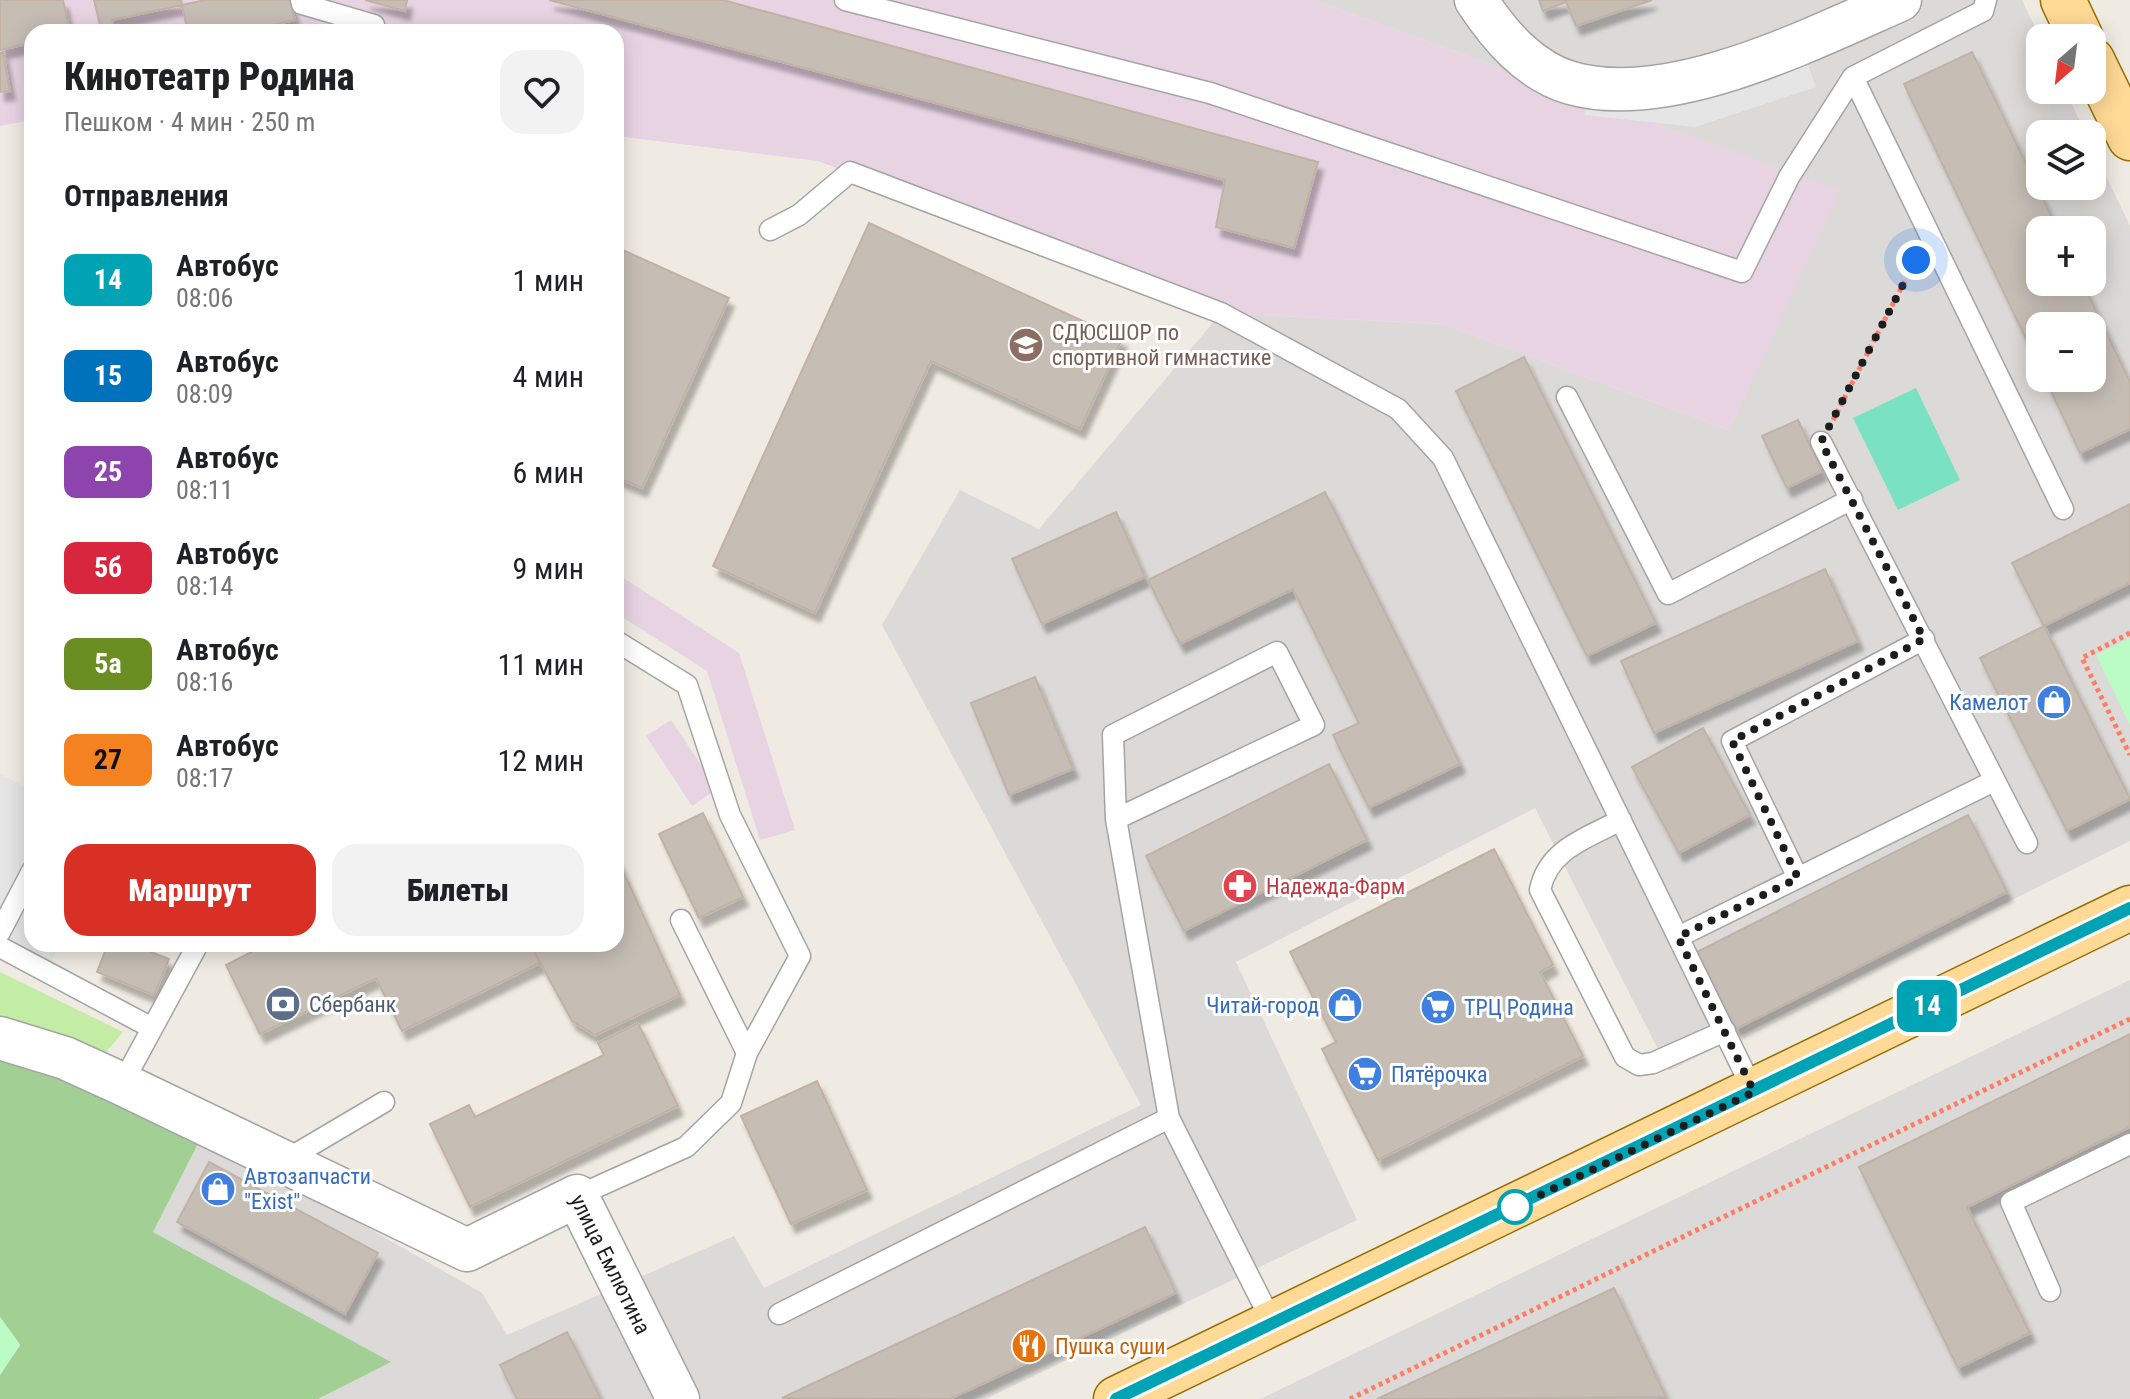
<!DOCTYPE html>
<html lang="ru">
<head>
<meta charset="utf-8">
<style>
  :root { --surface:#fff; --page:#f2f2f2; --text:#202124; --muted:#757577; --accent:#d93025 }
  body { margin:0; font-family:"Roboto Condensed",sans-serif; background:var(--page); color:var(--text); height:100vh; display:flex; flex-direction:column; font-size:30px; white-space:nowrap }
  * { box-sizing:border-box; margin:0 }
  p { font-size:26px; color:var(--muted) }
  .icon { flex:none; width:44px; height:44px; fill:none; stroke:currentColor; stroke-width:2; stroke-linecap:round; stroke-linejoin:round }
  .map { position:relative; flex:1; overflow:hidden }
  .sheet { position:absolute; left:24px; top:24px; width:600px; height:928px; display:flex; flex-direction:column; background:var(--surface); border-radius:24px; box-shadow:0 4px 20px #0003 }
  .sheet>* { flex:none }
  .badge { padding:0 16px; border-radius:12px; font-size:28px; line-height:52px }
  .needle { width:52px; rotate:208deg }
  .tools { position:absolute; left:2026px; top:24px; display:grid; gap:16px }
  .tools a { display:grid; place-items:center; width:80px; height:80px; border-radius:16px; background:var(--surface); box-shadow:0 4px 20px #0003; font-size:40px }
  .you { position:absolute; width:40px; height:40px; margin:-20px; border:6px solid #fff; border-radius:50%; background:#1a73e8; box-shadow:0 0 0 12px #1a73e833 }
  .map>.badge { position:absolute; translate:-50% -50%; box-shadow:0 0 0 4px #fff }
  h2 { padding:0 40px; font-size:30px; line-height:72px }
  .round { display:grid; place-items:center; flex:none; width:84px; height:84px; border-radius:24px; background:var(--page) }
  .summary { display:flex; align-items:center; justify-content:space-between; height:136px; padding:0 40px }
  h1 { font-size:38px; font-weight:800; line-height:60px }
  .primary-button { display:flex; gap:16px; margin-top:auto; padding:16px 40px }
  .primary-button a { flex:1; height:92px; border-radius:24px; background:var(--accent); color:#fff; font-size:32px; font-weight:800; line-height:92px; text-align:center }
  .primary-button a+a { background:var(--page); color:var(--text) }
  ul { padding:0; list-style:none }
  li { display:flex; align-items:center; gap:24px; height:96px; padding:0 40px }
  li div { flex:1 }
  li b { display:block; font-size:30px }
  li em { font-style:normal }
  li .badge { min-width:88px; font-weight:700; text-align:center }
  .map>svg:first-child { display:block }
  .residential { fill:#dbdad9; fill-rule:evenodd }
  .industrial { fill:#e8d3e3 }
  .grass { fill:#c3eca4 }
  .forest { fill:#a2d094 }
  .park { fill:#bbfcc5 }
  .pitch { fill:#7be2c1 }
  .parking { fill:#e5e5e5 }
  .building { fill:#c6beb5; stroke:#c1b2a3; stroke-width:2; filter:url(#shadow) }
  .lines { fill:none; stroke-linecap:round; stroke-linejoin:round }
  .service-casing { stroke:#a4a4a4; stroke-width:23 }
  .minor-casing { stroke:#a4a4a4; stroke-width:45 }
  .primary-casing { stroke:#956e00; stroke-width:47 }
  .path { stroke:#ff7d62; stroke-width:5; stroke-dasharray:4 4; stroke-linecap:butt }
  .service { stroke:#fff; stroke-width:20 }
  .minor { stroke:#fff; stroke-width:42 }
  .primary { stroke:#ffd996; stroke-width:44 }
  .line-casing { stroke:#fff; stroke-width:18 }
  .line { stroke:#00a3b4; stroke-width:12 }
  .walk { stroke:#1d1d1d; stroke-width:8; stroke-dasharray:0 14.4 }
  .stop-dot { fill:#fff; stroke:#00a3b4; stroke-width:4 }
  .labels { text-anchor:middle; stroke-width:6; stroke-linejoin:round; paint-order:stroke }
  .education-label { font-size:22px; fill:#785e54; stroke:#fff; text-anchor:start }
  .shop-label { font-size:22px; fill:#366cbe; stroke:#fff; text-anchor:start }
  .health-label { font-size:22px; fill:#be3a42; stroke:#fff; text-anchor:start }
  .service-label { font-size:22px; fill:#4e5e75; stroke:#fff; text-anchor:start }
  .street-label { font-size:22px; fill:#1d1d1d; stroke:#fff }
  .food-label { font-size:22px; fill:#c56008; stroke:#fff; text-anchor:start }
</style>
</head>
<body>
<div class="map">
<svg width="2130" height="1399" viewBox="0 0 2130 1399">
  <defs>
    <filter id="shadow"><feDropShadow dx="5" dy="9" stdDeviation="2" flood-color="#0004"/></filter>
  </defs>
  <rect width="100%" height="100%" fill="#efebe2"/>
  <path class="residential" d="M1313,0H2022L2040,38V90H2065L2086,134H2040V186H2092V146L2130,226V841L1669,1071L1535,808L1236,962L1357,1220L986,1399H318L390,1362L153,1232L203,1134L482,1293L507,1335L734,1236L764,1288L1141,1105L882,625L960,490L1039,529L1221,313L1443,324L1729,430L1839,191ZM2040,230H2092V282H2040ZM2040,326H2092V378H2040Z
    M2130,980V1399H1260Z"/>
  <path class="industrial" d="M0,0H1313L1840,191L1729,430L1443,324L1221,313L818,161L616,136V32H32V120L0,126Z
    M616,573L739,653L795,830L760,840L707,671L616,613Z
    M671,720L717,789L692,806L646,736Z"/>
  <path class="grass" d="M0,972L123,1032L102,1057L0,1025Z"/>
  <path class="forest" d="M0,1055L203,1134L153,1232L391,1362L318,1399H0V1375L20,1345L0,1317Z"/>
  <path class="park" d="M2130,638V725L2096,655Z
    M0,1317L20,1345L0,1375Z"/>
  <path class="pitch" d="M1916,388L1960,480L1898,510L1853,418Z"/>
  <path class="parking" d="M1805,57L1816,87L1695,127L1584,115L1591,92Z
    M0,774L32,790V944H60L49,966L0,942Z"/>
  <path class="building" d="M0,0H63L70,32H32V43L0,50Z
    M94,0H181L182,5L112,20L115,32H71L100,25Z
    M205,0H290L295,20L239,32H188L182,5Z
    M365,0H407L405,11Z
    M549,0H723L1318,162L1294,248L1216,227L1225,180Z
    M1539,0H1652L1576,26L1566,2L1543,11Z
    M3,52L10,91L0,92V53Z
    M1972,52L2058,230H2040V282H2082L2130,382V429L2080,453L2045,378H2092V326H2040V368L1904,84Z
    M869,223L1122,339L1080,429L931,361L815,613L713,566Z
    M616,247L729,298L642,488L616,477Z
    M1524,357L1656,623L1587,656L1456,391Z
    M1798,420L1822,471L1787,488L1762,436Z
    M1325,492L1460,764L1369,808L1333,735L1359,723L1293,589L1180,644L1148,580Z
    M2130,504V583L2044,626L2012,563Z
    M1116,512L1145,577L1042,624L1012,559Z
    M1825,569L1858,641L1654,733L1621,661Z
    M2044,626L2130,799L2067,831L1980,658Z
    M1035,677L1073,769L1009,795L971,703Z
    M1703,728L1750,815L1679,853L1632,767Z
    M1329,764L1367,840L1184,931L1146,856Z
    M703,813L743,897L699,918L659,834Z
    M1968,815L2007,892L1736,1029L1697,952Z
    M1494,849L1553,965L1540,972L1583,1056L1378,1160L1322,1049L1336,1042L1290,952Z
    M616,856L680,995L595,1035L572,1021L530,944H616Z
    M108,944H131L169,959L154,995L97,972Z
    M267,944H530L540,963L402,1031L376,978L260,1034L226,965Z
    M638,1023L678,1106L470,1207L430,1124L469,1105L475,1117L604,1055L598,1043Z
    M2130,1034V1127L1967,1207L2030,1333L1958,1368L1859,1167Z
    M817,1081L867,1190L791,1224L741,1116Z
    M209,1162L378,1253L345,1314L177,1222Z
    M1145,1227L1176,1293L950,1399L782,1398Z
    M1614,1288L1666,1397L1377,1399Z
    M567,1332L601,1399H517L500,1365Z"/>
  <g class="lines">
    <defs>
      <path id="service" d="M301,0L302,4L374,25
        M845,0L1210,93L1742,272L1789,177L1853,77
        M1986,0L1983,11L1853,77L2063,509
        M770,230L799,215L850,172L1221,313L1398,409L1443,458L1754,1092
        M1567,397L1668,594L1852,499
        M1821,442L2027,843
        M616,641L687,685L730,815L800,956L747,1053
        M1116,819L1113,735L1277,652L1314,725L1116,819L1169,1118L1273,1324
        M1621,820C1587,838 1548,849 1540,890L1625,1057L1639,1065L1653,1063L1725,1031
        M1798,878L1732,741L1924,639
        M0,932L32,871
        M1678,937L1994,781
        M0,947L152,1028
        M122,1084L198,944
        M284,1161L384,1102
        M577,1196L686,1147L731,1103L747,1053L681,920
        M2050,1291L2011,1202L2130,1144
        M779,1314L1169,1118"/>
      <g id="minor">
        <path d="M1476,0C1499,35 1529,71 1571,83C1669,111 1811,39 1900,0"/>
        <path id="s1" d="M0,1038L65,1058L122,1084L467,1250L577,1196L678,1399"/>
      </g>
      <path id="primary" d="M2063,0L2081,38
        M2092,60L2130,138
        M1116,1399L2130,908"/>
    </defs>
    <use href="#service" class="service-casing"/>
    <use href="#minor" class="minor-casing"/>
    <use href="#primary" class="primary-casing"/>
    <path class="path" d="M1833,420L1913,265
      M2130,633L2082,658L2130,755
      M1350,1399L2130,1019"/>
    <use href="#service" class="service"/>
    <use href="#minor" class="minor"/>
    <use href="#primary" class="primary"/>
  </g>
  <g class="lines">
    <defs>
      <path id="line" d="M1116,1399L2130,908"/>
    </defs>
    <use href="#line" class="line-casing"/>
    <use href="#line" class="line"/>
    <path class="walk" d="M1515,1207L1754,1092L1678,937L1798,878L1732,741L1924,639L1821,442L1916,260"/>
  </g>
  <defs>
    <symbol id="school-disc" viewBox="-11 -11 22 22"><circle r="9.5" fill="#8d6e63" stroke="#fff"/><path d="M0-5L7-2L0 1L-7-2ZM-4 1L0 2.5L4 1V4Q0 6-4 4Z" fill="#fff"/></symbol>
    <symbol id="shop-disc" viewBox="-11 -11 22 22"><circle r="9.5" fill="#3f7fe0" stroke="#fff"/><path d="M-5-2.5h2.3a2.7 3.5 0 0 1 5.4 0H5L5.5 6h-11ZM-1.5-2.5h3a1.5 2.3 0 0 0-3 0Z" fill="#fff"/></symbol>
    <symbol id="pharmacy-disc" viewBox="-11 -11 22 22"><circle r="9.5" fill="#e0444e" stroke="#fff"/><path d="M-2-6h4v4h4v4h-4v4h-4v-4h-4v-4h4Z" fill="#fff"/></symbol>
    <symbol id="bank-disc" viewBox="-11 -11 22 22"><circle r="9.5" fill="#5c6f8a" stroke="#fff"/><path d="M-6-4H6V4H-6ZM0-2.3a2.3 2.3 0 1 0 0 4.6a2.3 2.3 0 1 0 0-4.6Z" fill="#fff"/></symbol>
    <symbol id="supermarket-disc" viewBox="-11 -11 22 22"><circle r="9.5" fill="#3f7fe0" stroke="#fff"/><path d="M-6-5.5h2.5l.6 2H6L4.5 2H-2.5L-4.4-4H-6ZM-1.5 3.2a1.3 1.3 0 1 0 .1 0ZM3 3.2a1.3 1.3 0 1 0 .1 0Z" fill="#fff"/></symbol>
    <symbol id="restaurant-disc" viewBox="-11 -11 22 22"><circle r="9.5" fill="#e8710a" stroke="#fff"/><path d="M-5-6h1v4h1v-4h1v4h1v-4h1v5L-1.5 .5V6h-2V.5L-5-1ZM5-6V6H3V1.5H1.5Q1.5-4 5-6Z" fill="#fff"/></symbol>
  </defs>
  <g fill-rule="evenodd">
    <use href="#school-disc" x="1006" y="325" width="40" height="40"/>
    <use href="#shop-disc" x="2034" y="682" width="40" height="40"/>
    <use href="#pharmacy-disc" x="1220" y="866" width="40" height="40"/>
    <use href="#bank-disc" x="263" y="984" width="40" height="40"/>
    <use href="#shop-disc" x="1325" y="985" width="40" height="40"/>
    <use href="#supermarket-disc" x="1418" y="987" width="40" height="40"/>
    <use href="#supermarket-disc" x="1345" y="1054" width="40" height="40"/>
    <use href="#shop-disc" x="198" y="1169" width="40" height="40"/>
    <use href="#restaurant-disc" x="1009" y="1326" width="40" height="40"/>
  </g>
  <circle class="stop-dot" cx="1515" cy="1207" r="16"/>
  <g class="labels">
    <g class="education-label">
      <text x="1052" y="340">СДЮСШОР по<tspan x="1052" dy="25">спортивной гимнастике</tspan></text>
    </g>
    <g class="shop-label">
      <text x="2028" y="710" text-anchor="end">Камелот</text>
      <text x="1319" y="1013" text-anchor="end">Читай-город</text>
      <text x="1464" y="1015">ТРЦ Родина</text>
      <text x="1391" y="1082">Пятёрочка</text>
      <text x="244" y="1184">Автозапчасти<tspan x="244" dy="25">"Exist"</tspan></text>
    </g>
    <g class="health-label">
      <text x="1266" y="894">Надежда-Фарм</text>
    </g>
    <g class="service-label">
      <text x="309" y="1012">Сбербанк</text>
    </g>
    <g class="street-label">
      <text dy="8" stroke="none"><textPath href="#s1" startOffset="712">улица Емлютина</textPath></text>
    </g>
    <g class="food-label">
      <text x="1055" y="1354">Пушка суши</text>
    </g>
  </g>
</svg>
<div class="tools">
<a><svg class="needle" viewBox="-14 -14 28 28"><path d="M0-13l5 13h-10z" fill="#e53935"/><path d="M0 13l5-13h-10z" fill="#757577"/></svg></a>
<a><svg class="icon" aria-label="layers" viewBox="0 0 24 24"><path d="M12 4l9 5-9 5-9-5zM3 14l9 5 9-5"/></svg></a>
<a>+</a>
<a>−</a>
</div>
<div class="you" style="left:1916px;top:260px"></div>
<b class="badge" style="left:1927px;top:1006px;background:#00a3b4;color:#fff">14</b>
<section class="sheet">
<div class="summary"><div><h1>Кинотеатр Родина</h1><p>Пешком · 4 мин · 250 m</p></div><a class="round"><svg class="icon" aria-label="heart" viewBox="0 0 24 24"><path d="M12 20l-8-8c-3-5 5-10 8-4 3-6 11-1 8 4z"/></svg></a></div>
<h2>Отправления</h2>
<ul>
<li><span class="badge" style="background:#00a3b4;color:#fff">14</span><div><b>Автобус</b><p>08:06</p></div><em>1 мин</em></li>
<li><span class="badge" style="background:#0072bc;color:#fff">15</span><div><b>Автобус</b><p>08:09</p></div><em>4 мин</em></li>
<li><span class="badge" style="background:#8e44ad;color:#fff">25</span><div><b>Автобус</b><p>08:11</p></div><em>6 мин</em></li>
<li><span class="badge" style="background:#d7263d;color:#fff">5б</span><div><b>Автобус</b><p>08:14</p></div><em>9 мин</em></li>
<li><span class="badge" style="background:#6b8e23;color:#fff">5а</span><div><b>Автобус</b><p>08:16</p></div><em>11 мин</em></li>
<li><span class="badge" style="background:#f58220;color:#111">27</span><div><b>Автобус</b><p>08:17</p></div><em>12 мин</em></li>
</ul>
<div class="primary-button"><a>Маршрут</a><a>Билеты</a></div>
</section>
</div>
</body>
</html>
